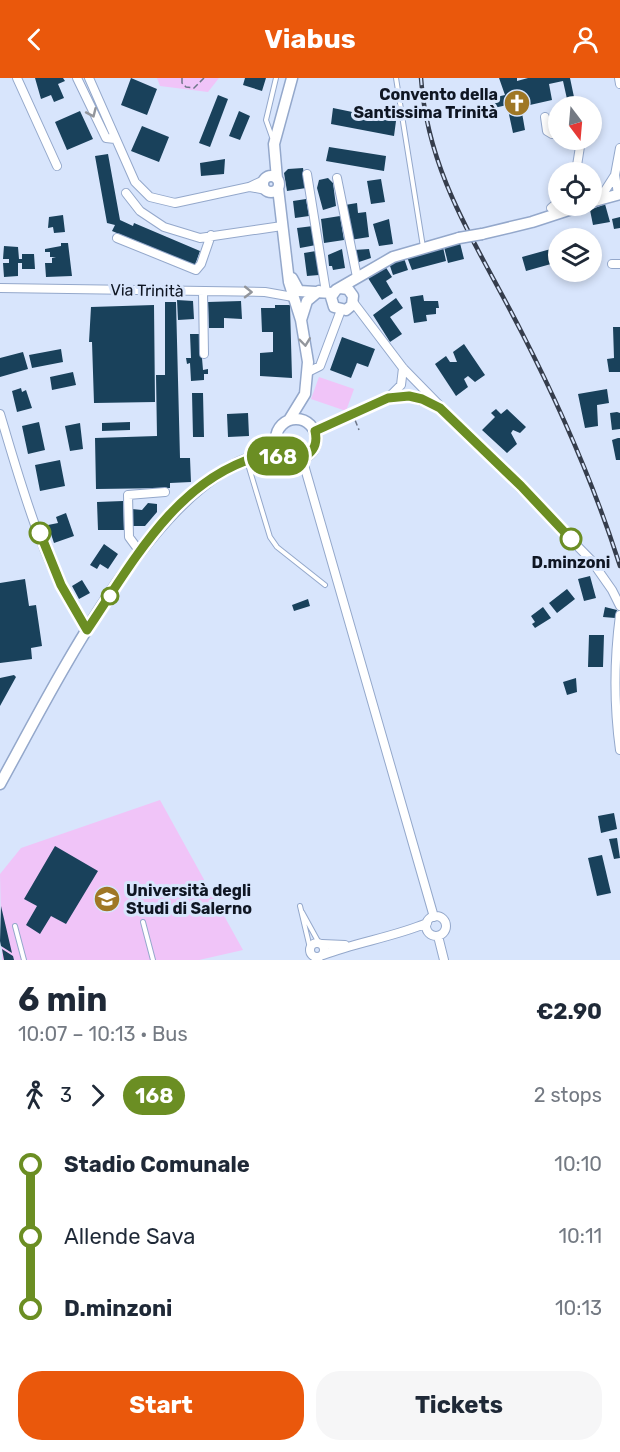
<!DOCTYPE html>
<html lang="en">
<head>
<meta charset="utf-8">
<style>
  :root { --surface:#fff; --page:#f6f6f7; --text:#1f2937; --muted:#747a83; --accent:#ea580c }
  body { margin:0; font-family:Rubik,sans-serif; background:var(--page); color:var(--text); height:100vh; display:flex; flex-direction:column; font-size:22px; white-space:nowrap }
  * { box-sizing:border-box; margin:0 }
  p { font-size:20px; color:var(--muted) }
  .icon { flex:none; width:33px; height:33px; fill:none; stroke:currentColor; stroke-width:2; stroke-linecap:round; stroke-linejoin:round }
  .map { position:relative; height:882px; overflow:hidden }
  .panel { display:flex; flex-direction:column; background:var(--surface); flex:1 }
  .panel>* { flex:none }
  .badge { padding:0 12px; border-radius:20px; font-size:21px; line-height:39px }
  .needle { width:39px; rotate:164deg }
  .buttons { position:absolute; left:548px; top:18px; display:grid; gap:12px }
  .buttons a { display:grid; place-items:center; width:54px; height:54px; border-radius:50%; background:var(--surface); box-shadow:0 3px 9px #0003; font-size:30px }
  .map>.badge { position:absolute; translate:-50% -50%; box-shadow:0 0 0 3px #fff }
  .legs { display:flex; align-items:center; gap:9px; height:66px; padding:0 18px; font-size:20px }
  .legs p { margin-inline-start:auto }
  .head { display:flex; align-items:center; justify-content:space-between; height:102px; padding:0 18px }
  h1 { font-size:33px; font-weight:700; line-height:45px }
  .button { display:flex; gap:12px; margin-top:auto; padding:12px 18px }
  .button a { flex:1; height:69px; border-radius:24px; background:var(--accent); color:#fff; font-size:24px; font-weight:700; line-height:69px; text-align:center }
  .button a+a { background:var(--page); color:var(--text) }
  ul { padding:0 18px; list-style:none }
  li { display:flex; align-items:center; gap:21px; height:72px; font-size:22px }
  li i { display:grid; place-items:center; width:9px; height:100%; margin:0 8px; background:currentColor }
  li i::after { content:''; width:15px; height:15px; margin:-8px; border:4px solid; border-radius:50%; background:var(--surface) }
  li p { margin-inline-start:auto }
  li:first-child i { background:linear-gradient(#0000 50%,currentColor 0) }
  li:last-child i { background:linear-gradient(currentColor 50%,#0000 0) }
  header { display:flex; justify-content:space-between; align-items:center; height:78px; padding:0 18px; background:var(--accent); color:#fff; font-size:27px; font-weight:700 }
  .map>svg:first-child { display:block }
  .park { fill:#f0c4f8 }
  .building { fill:#19415b }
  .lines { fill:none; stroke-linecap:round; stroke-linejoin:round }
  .lane-casing { stroke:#94a8cb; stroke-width:6 }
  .street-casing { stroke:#94a8cb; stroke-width:10 }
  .secondary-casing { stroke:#94a8cb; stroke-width:13 }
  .path { stroke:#6d7688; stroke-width:1.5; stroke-dasharray:6 3; stroke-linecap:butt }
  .lane { stroke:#fff; stroke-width:4 }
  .street { stroke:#fff; stroke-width:8 }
  .secondary { stroke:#fff; stroke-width:10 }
  .rail-casing { stroke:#353d4c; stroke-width:4.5 }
  .rail { stroke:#d8e5fc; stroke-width:2; stroke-dasharray:7; stroke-linecap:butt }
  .secondary-bridge-casing { stroke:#94a8cb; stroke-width:13; stroke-linecap:butt }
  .secondary-bridge { stroke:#fff; stroke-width:10 }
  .oneway { stroke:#93969c }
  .line-1-casing { stroke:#fff; stroke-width:14 }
  .line-1 { stroke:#6b8e23; stroke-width:9 }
  .stop-1-dot { fill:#fff; stroke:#6b8e23; stroke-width:3 }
  .labels { text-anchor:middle; stroke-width:6; stroke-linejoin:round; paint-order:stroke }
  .poi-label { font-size:16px; font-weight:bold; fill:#0f1623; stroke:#d8e5fc; text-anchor:end }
  .street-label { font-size:16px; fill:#0f1623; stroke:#d8e5fc }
  .stop-label { font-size:16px; font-weight:bold; fill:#0f1623; stroke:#d8e5fc }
</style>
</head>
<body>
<header><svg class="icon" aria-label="back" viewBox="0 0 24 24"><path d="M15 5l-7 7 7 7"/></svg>Viabus<svg class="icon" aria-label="person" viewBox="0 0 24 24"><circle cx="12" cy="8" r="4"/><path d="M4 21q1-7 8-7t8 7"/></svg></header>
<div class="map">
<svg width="620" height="882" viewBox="0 0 620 882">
  <rect width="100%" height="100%" fill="#d8e5fc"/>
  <path class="park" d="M157,0H219L208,14L160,8Z
    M319,299L354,311L346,333L311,321Z
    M160,722L243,872L199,882H2L0,796L21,770Z"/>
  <path class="building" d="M35,0H63L65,3L58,6L64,20L54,24L51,17L41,21Z
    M131,0L157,11L147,37L121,27Z
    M245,0H266L262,13L243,7Z
    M499,0H517V3L528,0H570L574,19L567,21L563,3L549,6L552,22L521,29L525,52L513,55L507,27L494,30L492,20L505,17Z
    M218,17L228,21L210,69L199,65Z
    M333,30L396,43L394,58L331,46Z
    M80,33L93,61L67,72L55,44Z
    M239,33L250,38L240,62L229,58Z
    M142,48L169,59L159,84L131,73Z
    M329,69L386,78L384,93L326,83Z
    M108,76L120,142L133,148L134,145L200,173L195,187L112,153L115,147L107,145L95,78Z
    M225,81L224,96L201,98L200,85Z
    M303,90L306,110L287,113L284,95L288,91Z
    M328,100L333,105L336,128L323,132L317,110L319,102Z
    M381,101L385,124L371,126L367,103Z
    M306,121L309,138L295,140L293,123Z
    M357,125L358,135L366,134L369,159L350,162L345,127Z
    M605,126L610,144L593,147L590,132Z
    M63,137L65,154L54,155L53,149L48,150L49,139Z
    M340,138L344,162L324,165L321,141Z
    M620,139V150L614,151L612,141Z
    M389,141L393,166L379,168L373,146Z
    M313,148L316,167L300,170L297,150Z
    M61,165H68L72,198L46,199L45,185H52V180L56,179H50V174H45V171L61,168Z
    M460,165L464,181L448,185L444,169Z
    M4,168L18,169L19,181H22V176H34L35,191H22V185H18V198L4,199L3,185H9V181H3Z
    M443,169L446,183L412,192L407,179Z
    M558,169V184L526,193L522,179Z
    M342,171L345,190L333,192L332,188H329L328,177Z
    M369,171L371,180L356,185L354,172Z
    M316,173L319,197L307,198L304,175Z
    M404,180L408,192L393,197L389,185Z
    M385,188L392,199L386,203L393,215L382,222L368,200Z
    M423,217L424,223H438L439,230H436V236L426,237L427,243L414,245L410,219Z
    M396,220L403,230L390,239L402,256L390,264L373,237Z
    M177,222L193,223L194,241L178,242Z
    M241,223L242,241L224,240V250H209L208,224Z
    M165,224H176L180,380H190L191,404L170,405V410L96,411L95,360L157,358L156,297H165Z
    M154,227L155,324L94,325L92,264H89L91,229Z
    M275,227H290L292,300L260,298V275L273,274V254H262L261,230H275Z
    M613,249H620V294H609L607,281L614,280Z
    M190,256H200L203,292L208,291V296H204V302L191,303L190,285L187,286L186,280H191Z
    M342,259L375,271L368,289L357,285L351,300L330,292Z
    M464,266L485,297L475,304L468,298L464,301L468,309L456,318L435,286L446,278L450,284H457L453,274Z
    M61,271L63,284L32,290L29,277Z
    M23,274L28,291L0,299V280Z
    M73,294L76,307L52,312L50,299Z
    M21,310L22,314L26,312L32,330L17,334L12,313Z
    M607,311L609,325L597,327L598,348L585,350L578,316Z
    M192,315H203L204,359H193Z
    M496,331L501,336L507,331L526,349L520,355L513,352L511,355L517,366L507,375L482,352L495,339L491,335Z
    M617,334L620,335V351L612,352L610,335Z
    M248,335L249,358L228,359L227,336Z
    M39,344L45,372L28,376L22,348Z
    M130,344V352L102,353V345Z
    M80,345L83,371L70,373L65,348Z
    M618,360H620V382H616L612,362Z
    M60,382L65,408L40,413L35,387Z
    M123,423L124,452H98L97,424Z
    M148,425L157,426V434L145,448H132V431L142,432Z
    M66,435L74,458L54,465L48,447L58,445L56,439Z
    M104,466L118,476L108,491L100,486L97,491L90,487Z
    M590,498L596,520L584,523L578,501Z
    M25,501L29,528L36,527L42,568L31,570L32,581L0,585V505Z
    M82,502L90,515L79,521L72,508Z
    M567,511L575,521L557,535L549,525Z
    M308,521L310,528L294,533L292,527Z
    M543,529L551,540L535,550L532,546L535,544L531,538Z
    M605,529L617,532L615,540L603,539Z
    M589,557H604L603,589H588Z
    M14,597L16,599L0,628V600Z
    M576,600L577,614L567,617L563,604Z
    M614,735L617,751L601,755L598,738Z
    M617,760L620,780L614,781L609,761Z
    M55,768L98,793L66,846L51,838L40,856L26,847L37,828L24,821Z
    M602,777L611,815L597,818L588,780Z
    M1,828L12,875L1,868L0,863Z
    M2,871L13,878L14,882H4Z"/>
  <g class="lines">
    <defs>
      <path id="lane" d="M396,0L423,169
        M272,59L266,42L276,0
        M247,383L270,459L277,469L325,507
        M300,828L310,870
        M302,834L319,865
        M143,844L153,882
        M15,848L24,882"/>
      <path id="street" d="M17,0L57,88
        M77,0L106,60L115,61
        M89,0L135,104L150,119L175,125L249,109L264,102
        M619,0L620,6
        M545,39L547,53L552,56L558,55
        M576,94L581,62
        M307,96L326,214
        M337,100L357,199
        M250,109L266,112
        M126,115L140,133L164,149L200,160L282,148
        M618,116L615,97L620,70
        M599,122L615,97
        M558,124L551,130L560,128
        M117,160L196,192L201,186L211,157
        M612,186H620
        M0,210L265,214L293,219
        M203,213L204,276
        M353,224L403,290L591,482L612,512L620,528
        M308,294L320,288L341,232
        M388,320L409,318L435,328
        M0,336C22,409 43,489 87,552
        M315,353L388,320L401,307L403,290
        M302,380L434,839
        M140,474L129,459L128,417L165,414
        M620,537C614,582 614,628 620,672
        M426 848a10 10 0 1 1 20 0a10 10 0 1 1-20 0Z
        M438,858L444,882
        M310 872a7 7 0 1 1 14 0a7 7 0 1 1-14 0Z
        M322,866L345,867
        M323,877C357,864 394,859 427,845"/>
      <path id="secondary" d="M263 106a8 8 0 1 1 16 0a8 8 0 1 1-16 0Z
        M277,101L274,66L292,0
        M278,110L289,204L301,242L308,284L305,316L289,342
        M591,124L620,116
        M482,156L532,144L581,128
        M292,200L299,213L332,215
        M340,210L348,211L353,218L352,227L346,232L334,229L331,219L336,212L393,179L459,160
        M301,242L307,223L319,213
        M276 361a20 20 0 1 1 40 0a20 20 0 1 1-40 0Z
        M0,706C50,616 153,404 258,378C266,376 277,378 285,378"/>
    </defs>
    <use href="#lane" class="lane-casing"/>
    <use href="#street" class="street-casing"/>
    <use href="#secondary" class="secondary-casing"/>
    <path class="path" d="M182,0V5L186,9L194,10L204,0
      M355,342L359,352"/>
    <use href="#lane" class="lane"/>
    <use href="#street" class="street"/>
    <use href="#secondary" class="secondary"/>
    <defs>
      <path id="rail" d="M421,0C428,98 478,168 521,253C560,329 594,406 620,488"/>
    </defs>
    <use href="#rail" class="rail-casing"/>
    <use href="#rail" class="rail"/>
    <defs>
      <path id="secondary-bridge" d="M459,160L482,156"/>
    </defs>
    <use href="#secondary-bridge" class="secondary-bridge-casing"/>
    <use href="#secondary-bridge" class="secondary-bridge"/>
  </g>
  <defs><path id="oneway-chevron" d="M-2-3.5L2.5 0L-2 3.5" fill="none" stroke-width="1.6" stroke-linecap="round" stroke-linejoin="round" transform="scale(1.5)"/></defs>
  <g class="oneway">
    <use href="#oneway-chevron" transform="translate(92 35) rotate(66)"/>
    <use href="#oneway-chevron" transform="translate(248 214) rotate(1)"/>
    <use href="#oneway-chevron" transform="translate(305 264) rotate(83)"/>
  </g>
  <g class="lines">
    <defs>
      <path id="line-1" d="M40,455L61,507L87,552C131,487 176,402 257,379C272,374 288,383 302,380C314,374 318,366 315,353L388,320L409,318L422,321L440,330L521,408L571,461"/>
    </defs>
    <use href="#line-1" class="line-1-casing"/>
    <use href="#line-1" class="line-1"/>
  </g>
  <defs>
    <symbol id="church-disc" viewBox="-11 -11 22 22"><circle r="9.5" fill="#9f7725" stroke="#d8e5fc"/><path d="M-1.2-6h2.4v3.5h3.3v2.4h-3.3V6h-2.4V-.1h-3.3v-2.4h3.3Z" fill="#fff"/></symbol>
    <symbol id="university-disc" viewBox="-11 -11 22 22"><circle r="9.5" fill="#9f7725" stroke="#d8e5fc"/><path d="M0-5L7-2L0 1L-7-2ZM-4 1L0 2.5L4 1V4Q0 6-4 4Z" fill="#fff"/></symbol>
  </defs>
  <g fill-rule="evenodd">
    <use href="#church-disc" x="502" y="10" width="30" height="30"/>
    <use href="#university-disc" x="92" y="806" width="30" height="30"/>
  </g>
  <g class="stop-1-dot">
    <circle cx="40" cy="455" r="10"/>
    <circle cx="571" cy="461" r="10"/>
    <circle cx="110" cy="518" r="8"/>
  </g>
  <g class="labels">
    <g class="poi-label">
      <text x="498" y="22">Convento della<tspan x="498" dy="18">Santissima Trinità</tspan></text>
      <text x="126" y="818" text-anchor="start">Università degli<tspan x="126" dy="18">Studi di Salerno</tspan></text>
    </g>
    <g class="street-label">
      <text transform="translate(147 212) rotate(1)" y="6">Via Trinità</text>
    </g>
    <g class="stop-label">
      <text x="571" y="490">D.minzoni</text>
    </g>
  </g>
</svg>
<div class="buttons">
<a><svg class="needle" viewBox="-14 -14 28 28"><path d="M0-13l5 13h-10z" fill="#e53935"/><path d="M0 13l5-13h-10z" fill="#747a83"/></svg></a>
<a><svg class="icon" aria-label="locate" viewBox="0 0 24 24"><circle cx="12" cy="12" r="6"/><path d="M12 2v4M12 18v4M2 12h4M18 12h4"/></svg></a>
<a><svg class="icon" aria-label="layers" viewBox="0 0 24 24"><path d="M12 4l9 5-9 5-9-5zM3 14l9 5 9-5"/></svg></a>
</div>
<b class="badge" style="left:278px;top:378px;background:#6b8e23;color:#fff">168</b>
</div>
<section class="panel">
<div class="head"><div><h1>6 min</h1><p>10:07 – 10:13 · Bus</p></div><b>€2.90</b></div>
<div class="legs"><svg class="icon" aria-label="walk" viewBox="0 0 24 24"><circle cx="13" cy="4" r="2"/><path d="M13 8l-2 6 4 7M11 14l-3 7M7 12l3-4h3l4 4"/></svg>3<svg class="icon" aria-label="forward" viewBox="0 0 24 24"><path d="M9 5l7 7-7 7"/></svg><b class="badge" style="background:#6b8e23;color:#fff">168</b><p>2 stops</p></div>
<ul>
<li><i style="color:#6b8e23"></i><b>Stadio Comunale</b><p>10:10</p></li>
<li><i style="color:#6b8e23"></i><span>Allende Sava</span><p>10:11</p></li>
<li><i style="color:#6b8e23"></i><b>D.minzoni</b><p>10:13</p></li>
</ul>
<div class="button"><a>Start</a><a>Tickets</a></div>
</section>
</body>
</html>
